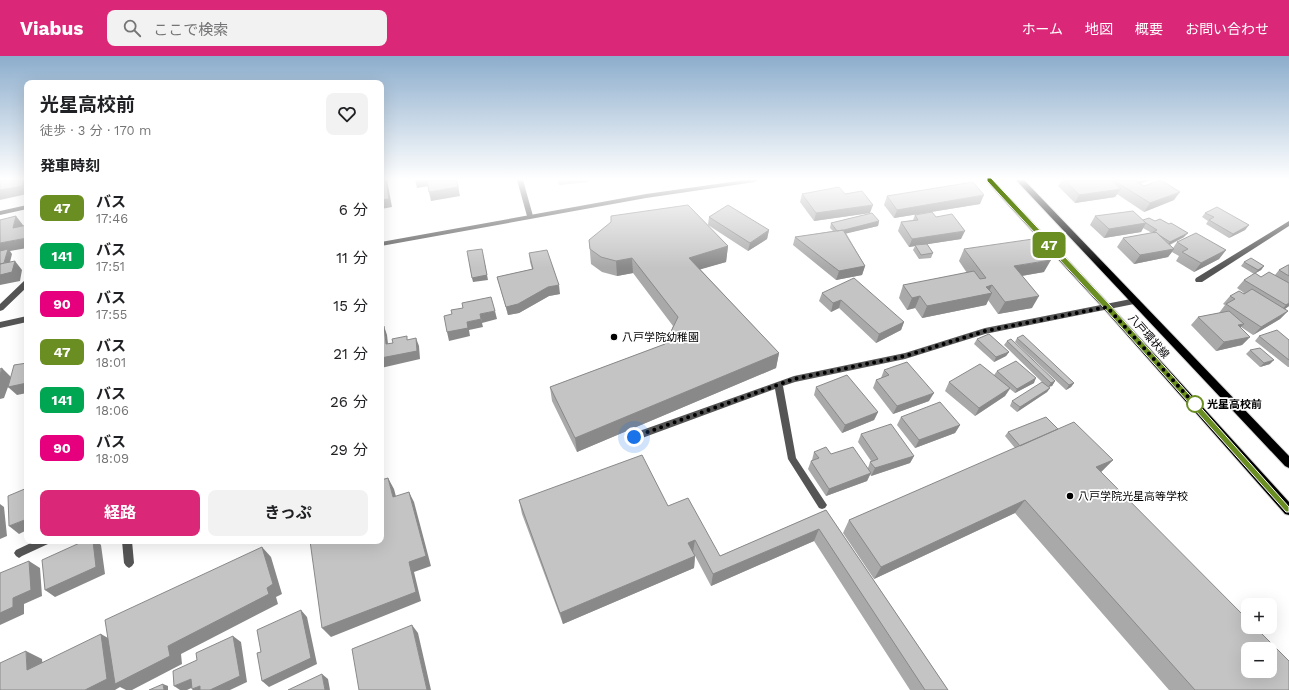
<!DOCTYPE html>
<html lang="ja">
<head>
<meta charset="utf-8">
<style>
  :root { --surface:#fff; --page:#f2f2f2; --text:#202124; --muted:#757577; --accent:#db2777 }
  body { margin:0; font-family:"Work Sans","Noto Sans JP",sans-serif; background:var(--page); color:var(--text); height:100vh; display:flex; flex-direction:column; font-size:15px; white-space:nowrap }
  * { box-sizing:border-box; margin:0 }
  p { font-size:13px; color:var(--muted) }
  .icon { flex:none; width:22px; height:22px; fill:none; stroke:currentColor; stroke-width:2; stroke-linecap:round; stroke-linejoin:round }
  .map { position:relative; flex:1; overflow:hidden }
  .sheet { position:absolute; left:24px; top:24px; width:360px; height:464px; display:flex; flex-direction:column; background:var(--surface); border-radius:8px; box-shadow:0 4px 16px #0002 }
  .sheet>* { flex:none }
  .badge { padding:0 8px; border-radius:6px; font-size:14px; line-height:26px }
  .buttons { position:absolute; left:1241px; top:542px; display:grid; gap:8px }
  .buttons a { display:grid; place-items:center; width:36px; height:36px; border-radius:8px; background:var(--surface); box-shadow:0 4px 16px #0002; font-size:20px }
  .you { position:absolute; width:20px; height:20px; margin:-10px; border:3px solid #fff; border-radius:50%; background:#1a73e8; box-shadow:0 0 0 6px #1a73e833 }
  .map>.badge { position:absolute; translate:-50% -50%; box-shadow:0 0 0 2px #fff }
  h2 { padding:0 16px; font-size:15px; line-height:36px }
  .round { display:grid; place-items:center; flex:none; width:42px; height:42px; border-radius:8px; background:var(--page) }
  .overview { display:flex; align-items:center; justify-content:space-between; height:68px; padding:0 16px }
  h1 { font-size:19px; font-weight:700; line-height:30px }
  .primary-button { display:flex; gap:8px; margin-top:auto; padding:8px 16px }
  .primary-button a { flex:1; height:46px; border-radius:8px; background:var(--accent); color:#fff; font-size:16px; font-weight:700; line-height:46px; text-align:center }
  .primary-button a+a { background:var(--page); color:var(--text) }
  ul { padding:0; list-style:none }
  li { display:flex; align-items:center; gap:12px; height:48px; padding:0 16px }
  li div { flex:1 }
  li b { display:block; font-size:15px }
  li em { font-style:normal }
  li .badge { min-width:44px; font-weight:700; text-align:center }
  header { display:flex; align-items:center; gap:24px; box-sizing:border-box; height:56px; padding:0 20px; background:var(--accent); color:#fff }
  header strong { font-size:19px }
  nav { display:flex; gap:22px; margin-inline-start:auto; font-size:14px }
  .search { width:280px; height:36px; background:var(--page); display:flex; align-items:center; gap:10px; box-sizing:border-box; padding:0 14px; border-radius:8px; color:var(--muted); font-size:15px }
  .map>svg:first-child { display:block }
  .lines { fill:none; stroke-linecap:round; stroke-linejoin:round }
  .primary-casing { stroke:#dbdbdb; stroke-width:2 }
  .minor { fill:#555; fill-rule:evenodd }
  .tertiary { fill:#555; fill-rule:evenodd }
  .primary { fill:#000; fill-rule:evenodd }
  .wall { fill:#a9a9a9 }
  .shaded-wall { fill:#898989 }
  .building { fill:#c4c4c4; stroke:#898989; fill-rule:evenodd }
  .line { fill:#6b8e23; stroke:#fff }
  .walk { stroke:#000; stroke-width:4; stroke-dasharray:0 7.2 }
  .poi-dot { fill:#000; stroke:#fff; stroke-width:1.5 }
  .stop-dot { fill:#fff; stroke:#6b8e23; stroke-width:2 }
  .labels { text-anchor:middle; stroke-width:3.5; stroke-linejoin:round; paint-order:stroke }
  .street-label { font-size:11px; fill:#000; stroke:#fff }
  .poi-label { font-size:11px; fill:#000; stroke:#fff; text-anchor:start }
  .stop-label { font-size:11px; font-weight:bold; fill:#000; stroke:#fff; text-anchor:start }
</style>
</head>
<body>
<header>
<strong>Viabus</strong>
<div class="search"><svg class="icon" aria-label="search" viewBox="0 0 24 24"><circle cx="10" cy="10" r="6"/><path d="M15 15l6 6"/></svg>ここで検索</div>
<nav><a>ホーム</a><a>地図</a><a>概要</a><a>お問い合わせ</a></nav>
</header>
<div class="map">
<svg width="1289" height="634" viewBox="0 0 1289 634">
  <rect width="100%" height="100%" fill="#fff"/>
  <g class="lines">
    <defs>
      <path id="primary" d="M985,124H993L1110,249L1289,446V459L1285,458L1104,253Z
        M1016,124H1024L1289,400V412L1285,410Z"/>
    </defs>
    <use href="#primary" class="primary-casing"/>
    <path class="minor" d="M517,124H523L533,160L532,161L530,162L527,160Z
      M27,149V153L0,159V155Z
      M1289,165V170L1202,226H1196L1195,224L1196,222Z
      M24,225H27V231L3,254L0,255V248Z
      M1136,242L1140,245L1139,247L985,278L905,303L795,326L783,330L796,402L825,446L827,449L825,452L822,453L819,452L788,403L775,333L634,385L631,384L630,381L631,378L794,320L905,297L985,272Z
      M35,485H50L48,488L22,500L19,502L16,500L14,497L16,494Z
      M122,485H132L134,507L132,510L129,512L126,510L124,507Z"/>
    <path class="tertiary" d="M745,124H758L755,126L646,142L381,190V186L646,138Z
      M27,260V266L0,272V266Z"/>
    <use href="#primary" class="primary"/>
  </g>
  <path class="wall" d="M558,124H589V126L559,129Z
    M1062,124H1111L1112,125L1113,124H1151L1140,128L1144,130L1174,144L1144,156L1117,138L1115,141L1075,147L1058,130Z
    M802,138H845L870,157L814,165L800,146Z
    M887,140L980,148L894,162L884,149Z
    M1205,157L1249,169L1245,174L1229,182L1206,168L1208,165L1202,161Z
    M915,159L936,161L961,183L927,188L933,197L931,202L919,203L913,194L915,190L909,191L898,175L901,166L913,164Z
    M1095,160L1143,164L1184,181L1170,189L1173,192L1177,186L1226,194L1219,203L1194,216L1176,205L1179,200L1172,196L1168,201L1134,208L1117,191L1123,182L1152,177L1143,172L1141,176L1104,182L1090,169Z
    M709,161L769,174L767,183L748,195L708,169Z
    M879,165L878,170L846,177L865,210L862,219L836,224L793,189L795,181L833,175L830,172L831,167Z
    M589,184L728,190L726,206L700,213L779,297L776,312L577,396L552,345L550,331L665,288L673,270L633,217L617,220L602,216L591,208Z
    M964,193L1044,216L1022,220L1032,252L998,258L988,244L986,249L922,262L915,252L907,254L899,242L903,229L967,217L959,205Z
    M529,197L560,238L549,240L519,257L508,259L497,221L532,213L530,206Z
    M1244,206L1264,210L1261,214L1254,218L1241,210Z
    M1289,209V250L1285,253L1288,255L1280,263L1253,279L1241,271L1240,272L1250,281L1242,289L1216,295L1191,269L1198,261L1219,257L1225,249L1223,248L1230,240L1244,237L1237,232L1244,224L1275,219L1279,214Z
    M822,237L904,266L901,274L876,287L839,252L831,256L819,245Z
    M1259,280L1289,284V311H1288L1255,285Z
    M1017,282L1074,327L1071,331L1066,334L1015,286Z
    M977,283L1009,296L1006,300L994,306L974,288Z
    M1007,285L1055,325L1052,330L1048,331L1050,332L1047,336L1017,356L1010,350L1012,345L1043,327L1004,289Z
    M1250,294L1270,308L1260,311L1246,298Z
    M884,314L929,345L893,358L873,332L876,324L881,322Z
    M997,315L1034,327L1015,337L1010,333L1005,340L975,360L945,335L949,326L994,319Z
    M816,331L878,356L874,364L842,377L814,339Z
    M901,361L960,369L955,377L915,392L897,369Z
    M1058,373L1113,404L1101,416L1289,634H1169L1015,457L874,523L843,477L849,464L1015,392L1005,380L1008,376Z
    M861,378L914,400L910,407L871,420L870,418L867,425L826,440L808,413L811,405H812V404L814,396L831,398L868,412L870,406L871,405L858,386Z
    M519,444L668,450L720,500L826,454L948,634H910L814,485L711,530L693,496L695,500L694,512L563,568L522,458Z"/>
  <path class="shaded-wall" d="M23,124H27V138L0,144V134Z
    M386,124H387L392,151L381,153V144Z
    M415,124H427L429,130L417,132Z
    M457,124L460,140L431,145L429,136Z
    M1142,124H1151L1139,128Z
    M1121,133L1115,141L1075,147L1079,139Z
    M1180,136L1174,144L1144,156L1150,147Z
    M984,139L980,148L894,162L897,154Z
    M873,149L870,157L814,165L816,157Z
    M16,160L23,169L20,180L13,172Z
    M879,165L878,170L836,180L838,175Z
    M1146,167L1141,176L1104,182L1109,173Z
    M1249,169L1245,174L1229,182L1233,178Z
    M769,174L767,183L748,195L750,187Z
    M965,175L961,183L916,190L915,189V190L909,191L912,183Z
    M1188,177L1184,181L1166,190L1170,186Z
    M27,182V192L10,195L12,198L8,214L0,197V187Z
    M728,190L726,206L688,217L689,202Z
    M482,193L488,224L473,226L472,222Z
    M1174,193L1168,201L1134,208L1140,199Z
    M1226,194L1219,203L1194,216L1201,207Z
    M632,202L633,217L617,220L616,205Z
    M1051,204L1044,216L1008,222L1014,210Z
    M15,205L22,214L20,225L0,229V219Z
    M865,210L862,219L836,224L839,215Z
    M1264,210L1261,214L1254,218L1258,214Z
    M559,229L560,238L549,240L519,257L508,259L506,251L548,231Z
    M992,229L988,238L992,237L986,249L922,262L927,250Z
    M920,240L915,252L907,254L912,242Z
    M1039,240L1032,252L998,258L1005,246Z
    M841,244L839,252L831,256L833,247Z
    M1289,247V250L1278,258L1286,249Z
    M495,255L497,263L482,267L480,258Z
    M1288,255L1280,263L1253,279L1261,271Z
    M481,263L483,271L469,274L470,280L449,285L447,276L467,266Z
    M904,266L901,274L876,287L879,278Z
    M1244,268L1236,276L1238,269Z
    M384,270L387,279L389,297L386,288Z
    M1250,281L1242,289L1216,295L1224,286Z
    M416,282L419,290L420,303L381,312V302Z
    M1009,296L1006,300L994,306L996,301Z
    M779,297L776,312L577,396L575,382Z
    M1274,304L1270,308L1260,311L1264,307Z
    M2,312L11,321L27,327V337L17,339L8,331L4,342L0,343V319Z
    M1036,322L1034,327L1015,337L1017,333Z
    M1055,325L1052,330L1048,331L1051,327Z
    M1074,327L1071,331L1066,334L1069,329Z
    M1010,332L1005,340L975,360L979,352Z
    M1050,332L1047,336L1017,356L1020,351Z
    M934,337L929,345L893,358L897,350Z
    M878,356L874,364L842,377L845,369Z
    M960,369L955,377L915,392L919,384Z
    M914,400L910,407L871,420L875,412Z
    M1113,404L1100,417L1096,411Z
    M871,417L867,425L826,440L829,433Z
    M388,422L394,433L399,452L393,441Z
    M409,436L414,446L431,510L414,516L421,545L331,581L322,572L409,506Z
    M1025,444L1015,457L874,523L881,511Z
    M0,448L4,451L7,480L0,483Z
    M27,463V474L19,478L9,470Z
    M819,473L814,485L711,530L713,518Z
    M695,484L693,496L687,499L688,487Z
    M93,485H97L101,489L105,518L55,541L45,534Z
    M174,485H183L177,488Z
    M262,491L271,501L282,538L276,541L278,548L181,598L182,608L132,634H126L120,631L115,634H85L101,578L115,586L168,590L267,532Z
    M695,500L694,512L563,568L560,557Z
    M29,505L40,512L42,540L24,548V558L0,569V557L13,542Z
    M301,554L307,561L317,608L269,631L262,625Z
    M412,569L418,577L431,634H427Z
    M233,580L241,586L247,626L230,634H210Z
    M26,595L42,603L44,622L27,614Z
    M322,618L328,623L330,634H325Z
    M191,623L200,628L187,634H180L174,630Z
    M163,628L168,630V634H164Z
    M200,630L206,634H193L192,633Z"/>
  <path class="building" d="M0,124H23L22,130L0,134Z
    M381,124H386L389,143L381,144Z
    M427,124H457L458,131L429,136Z
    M1065,124H1111L1121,133L1079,139Z
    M1113,124H1134L1144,130L1161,124L1180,136L1150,147Z
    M973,126L984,139L897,154L887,140Z
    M839,131L845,138L862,135L873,149L816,157L802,138Z
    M688,149L728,190L689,202L779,297L575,382L550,331L665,288L678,261L632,202L616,205L601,201L590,193L589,184L611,166V160Z
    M728,149L769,174L750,187L709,161Z
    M1217,151L1249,169L1233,178L1209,164L1214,161L1205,157Z
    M1133,155L1146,167L1109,173L1095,160Z
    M932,156L936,161L952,158L965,175L912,183L901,166L918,164L915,159Z
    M872,157L879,165L844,174L837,175L831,167Z
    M16,160L13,172L27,169V182L0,187V164Z
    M1149,162L1155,165L1160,163L1169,168L1171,167L1188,177L1170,186L1159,179L1156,176L1155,177L1153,176L1157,174L1146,167L1143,164Z
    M843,174L865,210L839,215L795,181Z
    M1156,176L1174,193L1140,199L1123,182Z
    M1196,177L1226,194L1201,207L1182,196L1188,193L1177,186Z
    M1033,183L1051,204L1014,210L1039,240L1005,246L992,229L986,231L992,237L927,250L920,240L912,242L903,229L974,215L980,223L986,222L964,193Z
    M927,188L933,197L921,199L915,189Z
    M8,193L4,207L0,208V195Z
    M482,193L487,219L472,222L467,195Z
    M547,194L559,229L548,231L518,248L506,251L497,221L533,213L529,197Z
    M1251,202L1264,210L1258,214L1244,206Z
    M15,205L12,216L0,219V208Z
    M1288,209H1289V220L1279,214Z
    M1269,216L1289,227V247L1286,249L1244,224L1255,217L1261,221Z
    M854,222L904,266L879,278L841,244L833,247L822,237Z
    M1252,233L1288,255L1261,271L1226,248L1235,243L1230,240L1239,235L1244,238Z
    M491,241L495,255L480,258L481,263L467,266L468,272L447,276L444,260L452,258L451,254L463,252L462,247Z
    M1229,255L1244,268L1238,269L1250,281L1224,286L1198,261Z
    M384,270L386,288L393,287L392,283L407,280V284L416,282L417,295L381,302V271Z
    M1277,274L1289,284V304L1259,280Z
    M989,278L1009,296L996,301L977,283Z
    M1023,279L1074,327L1069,329L1017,282Z
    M1011,283L1055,325L1051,327L1007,285Z
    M1260,292L1274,304L1264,307L1250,294Z
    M1016,305L1036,322L1017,333L997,315Z
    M907,306L934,337L897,350L876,324L889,319L884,314Z
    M27,307V327L8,331L14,309Z
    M980,308L1010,332L979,352L949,326Z
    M2,312L0,319V313Z
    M847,319L878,356L845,369L816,331Z
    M1042,326L1050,332L1020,351L1012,345Z
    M940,346L960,369L919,384L901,361Z
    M1046,361L1058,373L1020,390L1008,376Z
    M1074,366L1113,404L1096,411L1248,564V571H1255L1289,605V634H1195L1025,444L881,511L849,464ZM1248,593H1270V615H1248Z
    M891,368L914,400L875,412L870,406L878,403L861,378Z
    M826,391L831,398L853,391L871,417L829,433L811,405L819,402L814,396Z
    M642,399L668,450L688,442L720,500L826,454L948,634H925L819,473L713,518L695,484L688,487L695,500L560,557L519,444Z
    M388,422L393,441L409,436L426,500L409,506L416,536L322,572L310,485H381V424Z
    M27,432V463L9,470L8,440Z
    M84,485H93L96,511L45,534L42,504Z
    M262,491L273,528L267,532L269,538L168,590L170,600L115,628L105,564Z
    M29,505L31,534L13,542V551L0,557V517Z
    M301,554L311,602L262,625L257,597L261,596L257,574Z
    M412,569L427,634H359L352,593Z
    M101,578L107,623L85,634H0V607L26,595L27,614Z
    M233,580L240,620L210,634H200V630L192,633L191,623L174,630L173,615L197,604L196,597Z
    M322,618L325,634H288Z
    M163,628L164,634H149Z"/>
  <linearGradient id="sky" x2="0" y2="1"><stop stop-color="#8cadcc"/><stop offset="0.58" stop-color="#fff"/><stop offset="1" stop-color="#fff" stop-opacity="0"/></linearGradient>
  <rect width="1289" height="212" fill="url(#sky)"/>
  <path class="line" d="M987,122H991L1110,249L1289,451V456H1286L1105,253L987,125Z"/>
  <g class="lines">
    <path class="walk" d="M634,381L794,323L905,300L985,275L1107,251L1198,352L1195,348"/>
  </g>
  <g class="poi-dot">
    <circle cx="614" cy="281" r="4"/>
    <circle cx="1070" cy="440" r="4"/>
  </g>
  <circle class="stop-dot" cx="1195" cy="348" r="8"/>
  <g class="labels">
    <g class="street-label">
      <text transform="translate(1149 280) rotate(48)" y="4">八戸環状線</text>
    </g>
    <g class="poi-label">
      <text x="622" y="285">八戸学院幼稚園</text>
      <text x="1078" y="444">八戸学院光星高等学校</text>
    </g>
    <g class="stop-label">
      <text x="1207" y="352">光星高校前</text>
    </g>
  </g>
</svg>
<div class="buttons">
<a>+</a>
<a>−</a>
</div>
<div class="you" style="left:634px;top:381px"></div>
<b class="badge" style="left:1049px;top:189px;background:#6b8e23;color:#fff">47</b>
<section class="sheet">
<div class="overview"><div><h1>光星高校前</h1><p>徒歩 · 3 分 · 170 m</p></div><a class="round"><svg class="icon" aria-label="heart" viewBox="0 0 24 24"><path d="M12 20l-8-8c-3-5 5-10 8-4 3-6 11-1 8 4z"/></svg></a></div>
<h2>発車時刻</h2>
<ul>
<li><span class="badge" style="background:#6b8e23;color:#fff">47</span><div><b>バス</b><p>17:46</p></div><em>6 分</em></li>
<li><span class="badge" style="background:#00a651;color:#fff">141</span><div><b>バス</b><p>17:51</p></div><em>11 分</em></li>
<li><span class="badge" style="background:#e6007e;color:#fff">90</span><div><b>バス</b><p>17:55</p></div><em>15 分</em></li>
<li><span class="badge" style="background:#6b8e23;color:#fff">47</span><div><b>バス</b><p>18:01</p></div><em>21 分</em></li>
<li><span class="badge" style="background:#00a651;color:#fff">141</span><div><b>バス</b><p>18:06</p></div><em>26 分</em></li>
<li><span class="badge" style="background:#e6007e;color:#fff">90</span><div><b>バス</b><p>18:09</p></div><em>29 分</em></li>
</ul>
<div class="primary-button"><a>経路</a><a>きっぷ</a></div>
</section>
</div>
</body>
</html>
